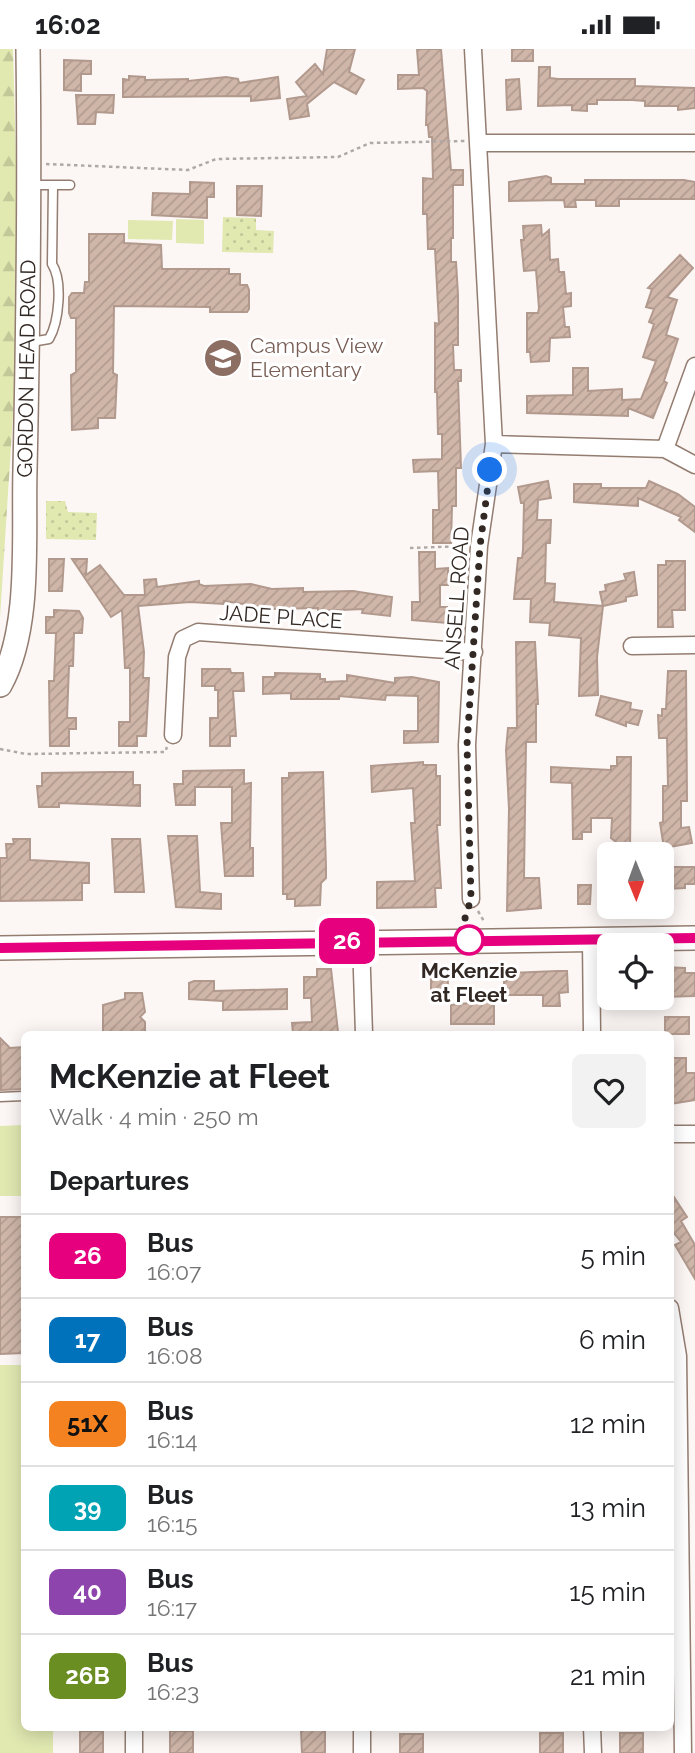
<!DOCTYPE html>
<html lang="en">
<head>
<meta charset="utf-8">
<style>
  :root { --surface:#fff; --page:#f2f2f2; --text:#202124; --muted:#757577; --line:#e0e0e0 }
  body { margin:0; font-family:Raleway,sans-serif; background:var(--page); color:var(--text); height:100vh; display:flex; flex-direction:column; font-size:26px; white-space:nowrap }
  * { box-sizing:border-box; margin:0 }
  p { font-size:23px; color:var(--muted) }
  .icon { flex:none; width:38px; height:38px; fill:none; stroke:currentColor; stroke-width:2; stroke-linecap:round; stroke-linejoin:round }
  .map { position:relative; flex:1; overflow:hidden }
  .drawer { position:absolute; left:21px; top:982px; width:653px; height:700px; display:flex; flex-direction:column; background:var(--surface); border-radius:10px; box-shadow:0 4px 18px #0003 }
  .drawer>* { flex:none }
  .badge { padding:0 14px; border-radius:10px; font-size:24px; line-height:46px }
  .needle { width:46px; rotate:179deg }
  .tools { position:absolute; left:597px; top:793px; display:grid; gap:14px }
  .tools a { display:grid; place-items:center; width:77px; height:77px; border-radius:10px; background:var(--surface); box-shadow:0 4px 18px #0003; font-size:35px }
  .you { position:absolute; width:35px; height:35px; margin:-18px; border:5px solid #fff; border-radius:50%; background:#1a73e8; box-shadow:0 0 0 10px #1a73e833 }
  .map>.badge { position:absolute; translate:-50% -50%; box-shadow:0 0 0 4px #fff }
  h2 { padding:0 28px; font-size:26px; line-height:63px }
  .round { display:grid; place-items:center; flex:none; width:74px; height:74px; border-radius:10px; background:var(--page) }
  .headline { display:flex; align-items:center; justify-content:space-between; height:119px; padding:0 28px }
  h1 { font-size:33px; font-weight:700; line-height:52px }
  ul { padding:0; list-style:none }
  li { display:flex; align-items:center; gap:21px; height:84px; padding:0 28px; border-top:2px solid var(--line) }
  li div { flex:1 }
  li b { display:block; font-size:26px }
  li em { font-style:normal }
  li .badge { min-width:77px; font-weight:700; text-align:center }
  .status { display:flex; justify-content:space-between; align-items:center; height:49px; padding:0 35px; background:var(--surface); direction:ltr }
  .status svg { height:19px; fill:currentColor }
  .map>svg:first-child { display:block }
  .forest { fill:url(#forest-firs) }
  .park { fill:url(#park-dots) }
  .pitch { fill:#e1e9b1 }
  .building { fill:url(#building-hatch); stroke:#b2998e; stroke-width:2 }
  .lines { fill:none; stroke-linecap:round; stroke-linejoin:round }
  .lane-casing { stroke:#937c70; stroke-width:11 }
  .street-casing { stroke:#937c70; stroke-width:19 }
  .secondary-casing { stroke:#937c70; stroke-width:26 }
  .path { stroke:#afa8a5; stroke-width:2.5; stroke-dasharray:3.5 3.5; stroke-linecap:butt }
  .lane { stroke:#fff; stroke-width:8 }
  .street { stroke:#fff; stroke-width:16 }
  .secondary { stroke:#fff; stroke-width:23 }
  .line-casing { stroke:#fff; stroke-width:16 }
  .line { stroke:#e6007e; stroke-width:10 }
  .walk { stroke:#332924; stroke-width:7; stroke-dasharray:0 12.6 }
  .stop-dot { fill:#fff; stroke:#e6007e; stroke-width:3.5 }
  .labels { text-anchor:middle; stroke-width:6; stroke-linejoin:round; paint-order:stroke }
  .education-label { font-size:21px; fill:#785e54; stroke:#fff; text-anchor:start }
  .street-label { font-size:21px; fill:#332924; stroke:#fff }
  .stop-label { font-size:21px; font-weight:bold; fill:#332924; stroke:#fff }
</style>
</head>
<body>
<div class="status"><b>16:02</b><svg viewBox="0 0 49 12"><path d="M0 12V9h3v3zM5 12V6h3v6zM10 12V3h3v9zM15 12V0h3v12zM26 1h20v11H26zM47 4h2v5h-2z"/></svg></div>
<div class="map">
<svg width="695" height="1704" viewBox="0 0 695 1704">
  <defs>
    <pattern id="forest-firs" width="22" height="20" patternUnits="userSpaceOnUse" patternTransform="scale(1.75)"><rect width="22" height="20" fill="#e1e9b1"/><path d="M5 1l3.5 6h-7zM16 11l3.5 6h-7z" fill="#c2c898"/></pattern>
    <pattern id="park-dots" width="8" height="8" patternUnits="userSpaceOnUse" patternTransform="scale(1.75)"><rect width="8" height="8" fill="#e1e9b1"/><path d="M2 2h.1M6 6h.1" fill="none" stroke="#c2c898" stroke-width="1.8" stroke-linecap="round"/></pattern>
    <pattern id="building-hatch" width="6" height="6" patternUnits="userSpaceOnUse" patternTransform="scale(1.75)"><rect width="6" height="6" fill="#cfb6a9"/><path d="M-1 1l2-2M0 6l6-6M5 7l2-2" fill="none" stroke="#b29c91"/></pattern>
  </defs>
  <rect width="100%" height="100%" fill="#fcf7f4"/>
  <path class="forest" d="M0,0H13L20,257L0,569Z"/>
  <path class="park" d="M223,168L256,169V181L274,182L273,204L222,203Z
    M46,452H65L68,463L97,464L96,491L46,490Z"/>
  <path class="pitch" d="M176,170L204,171V195L176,194Z
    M128,171L173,172L172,191L128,190Z
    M24,1076V1147H0V1077Z
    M0,1316H24V1678H53V1704H0Z"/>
  <path class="building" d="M327,0H355L349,23L364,31L356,45L334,33L307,55L309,67L290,70L287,50L307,47L296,33L315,15L323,25Z
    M417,0H441L451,121H463V136H453V189H451V213H456L458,246V296H453L454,321H461V332H458L461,419H456V457H452L451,494H433V461H439L438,422L414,423L413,411L442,410V385H438L437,343H435V274L439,275L435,200H428L427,165H423V129L433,130L432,88H429L428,76H426L427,42L423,39L398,40V26H419Z
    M512,0H533V12H512Z
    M64,11L91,12V25H81V42L64,41Z
    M539,18H550V29L558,30H635V37L695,39V59L678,61V57H645V52L632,51H597V55H587V62L572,61V56L538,57Z
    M129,27L145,28V31L188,30V32L226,28L238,30L239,34L278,28L280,49L251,52V47L123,48V30L129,31Z
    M519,30L521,60L507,61L506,31Z
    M76,46H114L113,64L96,63L95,75H78Z
    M546,127L551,129V135H585V131H684L695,133V150H619V157H596V151H575L576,158H565L564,151L509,152V133Z
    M190,133L214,134V148H207V169L152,166L153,144L190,145Z
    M237,137H262L261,167L237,166Z
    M541,176L542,187L549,181L550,211L558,210L559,223H564L566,245L571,244V257L563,258L565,278H569L570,288L550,289L549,312L531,313L530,303H527V264H538L539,259L536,221L524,222L521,191H524L523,177Z
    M89,185H124V194L161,196L162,220H229V225H240V236H247L249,241V260L247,263H210V258L114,257L113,324L117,326L115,369H98V379L72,381L71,326L76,323V269H71L69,264V248L72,244H84L85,233H89Z
    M680,206L693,219L667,248L677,251L666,286L678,290L664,332L667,334L653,369L628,359V367L527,364V347L573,346V319H588V342L622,340V351L641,350L656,312L643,308L654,275L649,273L654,260L646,258L652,240L648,239Z
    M548,432L551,449L538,451L537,471H551L550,494H546L545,534L555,535L554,553L603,557L597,608L598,646L579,647L581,589L549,586L550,574L530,573L531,550H514L518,509H522L523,501L524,454H521L518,438Z
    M649,432L678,445L695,458V483L679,471L681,468L638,449V457L574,453V435H601V439H646Z
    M419,503H435V520L448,519V536H440V558H447V574L412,571V553H420Z
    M49,510H64L62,542H49Z
    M72,510H87L86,526L100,516L124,546H145L144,531L156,530L157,538L199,532V535L204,537L251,535L272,540L303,539V543L353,542L392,548L390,567L362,564L363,560L318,562V559L275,560L224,552V555L190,553L138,557L144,603L143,629H149L146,687H137V697H119V673H130V619H125L122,561L111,568Z
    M666,512H685V561H672L673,578H658V516H666Z
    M634,523L637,546L626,548V552L603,557L600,543L606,542L605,536L626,531L624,525Z
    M54,561L79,562L83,569L82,584H74L73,617H69L67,669H76V680H69V697H50L49,632H54L56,584H46V568H54Z
    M516,593H535L538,655H536V693H526L524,829H539L541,859L507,862L509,760L506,701L508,679H517Z
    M202,620H230L231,624H243L244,642H233L236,687H230V697H210V669H218V641H215V637H202Z
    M668,622H686L687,752H681V779L689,778L692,794L664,799L660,774L663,773V737H668L667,689H659L658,666L662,667V660H666Z
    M275,624L320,625V630H325V633L347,632V626L395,634V629L412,628L439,633L438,693L404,694V682H418V647L386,646L385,651L339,647V650H291V644L263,645V628H275Z
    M601,647L631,654L630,660L642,662L638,676L626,673V677L596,666Z
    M617,708H631L630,803H616V793L611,789L612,769H591V783H582V790H573L572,734L551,733V718L611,721V717H617Z
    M423,713V716H436V727H440V776H437L441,839H435L436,858L377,859V833L415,832L411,774H415L413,739L372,743L371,717Z
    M244,721V735L251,734L250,799H253V827H225L221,774H232V738H195V756H176L174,735H183V722Z
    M112,723H133V736H140V757L59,754V758H39L37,737H42V724Z
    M323,723L326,818V829L321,834L320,856L295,857V850H287V845H283L282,729H289V724Z
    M168,787H197L200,843L221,845V860L176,858Z
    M13,790H30V811L89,814V834H82V851L0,852V809H7L6,795H14Z
    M112,790H140L144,843H115Z
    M662,818H695V835H685V839L664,840Z
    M578,836H591L590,855H578Z
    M662,918L685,919V924H695V947L662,948Z
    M317,920H331L338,983L293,984L292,974L312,973L311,949H304V928H317Z
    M431,921L447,922L449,948L431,947Z
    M557,922H567L568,943L559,944L560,957H543V946H504V928H511V924Z
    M194,932H214V942L287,940V960L223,961V952L189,950V934Z
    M125,944H142L145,963L140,968L145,973V985H103V956L125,950Z
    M479,953H494V975H451V956Z
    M665,968H689V985H665Z
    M0,989L10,999L24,998V1040L1,1041Z
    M670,1009H686V1024H695V1051L670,1055Z
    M670,1142L687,1168L681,1172L695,1196V1230L675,1196L681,1193L670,1179Z
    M0,1168H24V1304L0,1305Z
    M301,1681H325V1704H302Z
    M80,1682H103V1704H80Z
    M170,1682H193V1704H170Z
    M540,1684H563V1704H540Z
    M620,1684H643V1704H620Z
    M400,1685H423V1704H400Z"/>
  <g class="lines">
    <defs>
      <path id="lane" d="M31,136H70
        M31,293L49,290C59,273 63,232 52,215L53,136
        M0,1048L24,1047"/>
      <path id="street" d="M479,94H695
        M494,395L665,400L695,416
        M665,400L695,317
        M632,597L695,596
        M173,686L177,608L183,590L198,583L474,603
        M471,850L467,696L479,497L494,395L473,0
        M591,890L592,985
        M361,892L364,985
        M670,1085H695
        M670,1259L678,1307L683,1704
        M362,1678V1704
        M592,1678L593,1704
        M134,1704V1678"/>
      <g id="secondary">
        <path id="s1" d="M0,636C32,579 23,486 25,421C28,281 30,141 28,0"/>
        <path d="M0,899L695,889"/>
      </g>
    </defs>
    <use href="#lane" class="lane-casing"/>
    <use href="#street" class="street-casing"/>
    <use href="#secondary" class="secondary-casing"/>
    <path class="path" d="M46,115L188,121L216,110L338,108L370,94L465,92
      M410,499L466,497
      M0,700L26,705L165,703L167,698
      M478,862L485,874"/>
    <use href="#lane" class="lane"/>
    <use href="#street" class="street"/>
    <use href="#secondary" class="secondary"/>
  </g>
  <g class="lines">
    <defs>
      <path id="line" d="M0,899L695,889"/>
    </defs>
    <use href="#line" class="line-casing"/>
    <use href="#line" class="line"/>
    <path class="walk" d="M469,891H473H462L461,882L471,850L467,696L480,497L490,421"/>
  </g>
  <defs>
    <symbol id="school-disc" viewBox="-11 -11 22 22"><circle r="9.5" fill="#8d6e63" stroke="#fff"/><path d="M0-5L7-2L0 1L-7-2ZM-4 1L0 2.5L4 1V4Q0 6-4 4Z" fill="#fff"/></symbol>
  </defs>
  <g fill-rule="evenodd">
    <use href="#school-disc" x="201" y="287" width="44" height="44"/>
  </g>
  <circle class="stop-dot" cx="469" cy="891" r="14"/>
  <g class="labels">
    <g class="education-label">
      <text x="250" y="304">Campus View<tspan x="250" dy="24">Elementary</tspan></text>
    </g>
    <g class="street-label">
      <text dy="7" stroke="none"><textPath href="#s1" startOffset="320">GORDON HEAD ROAD</textPath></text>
      <text transform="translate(457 549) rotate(-86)" y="7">ANSELL ROAD</text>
      <text transform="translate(281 568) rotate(4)" y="7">JADE PLACE</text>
    </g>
    <g class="stop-label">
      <text x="469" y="929">McKenzie<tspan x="469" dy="24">at Fleet</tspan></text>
    </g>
  </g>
</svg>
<div class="tools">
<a><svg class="needle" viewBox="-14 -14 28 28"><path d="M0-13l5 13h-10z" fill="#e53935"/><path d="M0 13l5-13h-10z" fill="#757577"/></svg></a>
<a><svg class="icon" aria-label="locate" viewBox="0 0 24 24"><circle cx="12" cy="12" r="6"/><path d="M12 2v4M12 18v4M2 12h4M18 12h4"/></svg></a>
</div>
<div class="you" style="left:490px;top:421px"></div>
<b class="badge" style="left:347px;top:892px;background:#e6007e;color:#fff">26</b>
<section class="drawer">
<div class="headline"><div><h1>McKenzie at Fleet</h1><p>Walk · 4 min · 250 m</p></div><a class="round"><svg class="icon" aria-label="heart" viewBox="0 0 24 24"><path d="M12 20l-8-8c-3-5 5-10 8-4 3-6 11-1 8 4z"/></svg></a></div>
<h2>Departures</h2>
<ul>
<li><span class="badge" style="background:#e6007e;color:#fff">26</span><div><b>Bus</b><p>16:07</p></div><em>5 min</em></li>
<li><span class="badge" style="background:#0072bc;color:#fff">17</span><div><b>Bus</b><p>16:08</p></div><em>6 min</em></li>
<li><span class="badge" style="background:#f58220;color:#111">51X</span><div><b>Bus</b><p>16:14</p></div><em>12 min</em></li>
<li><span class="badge" style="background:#00a3b4;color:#fff">39</span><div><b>Bus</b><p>16:15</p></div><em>13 min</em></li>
<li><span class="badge" style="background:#8e44ad;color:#fff">40</span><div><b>Bus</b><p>16:17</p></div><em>15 min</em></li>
<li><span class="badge" style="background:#6b8e23;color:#fff">26B</span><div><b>Bus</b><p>16:23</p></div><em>21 min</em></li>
</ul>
</section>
</div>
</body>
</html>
